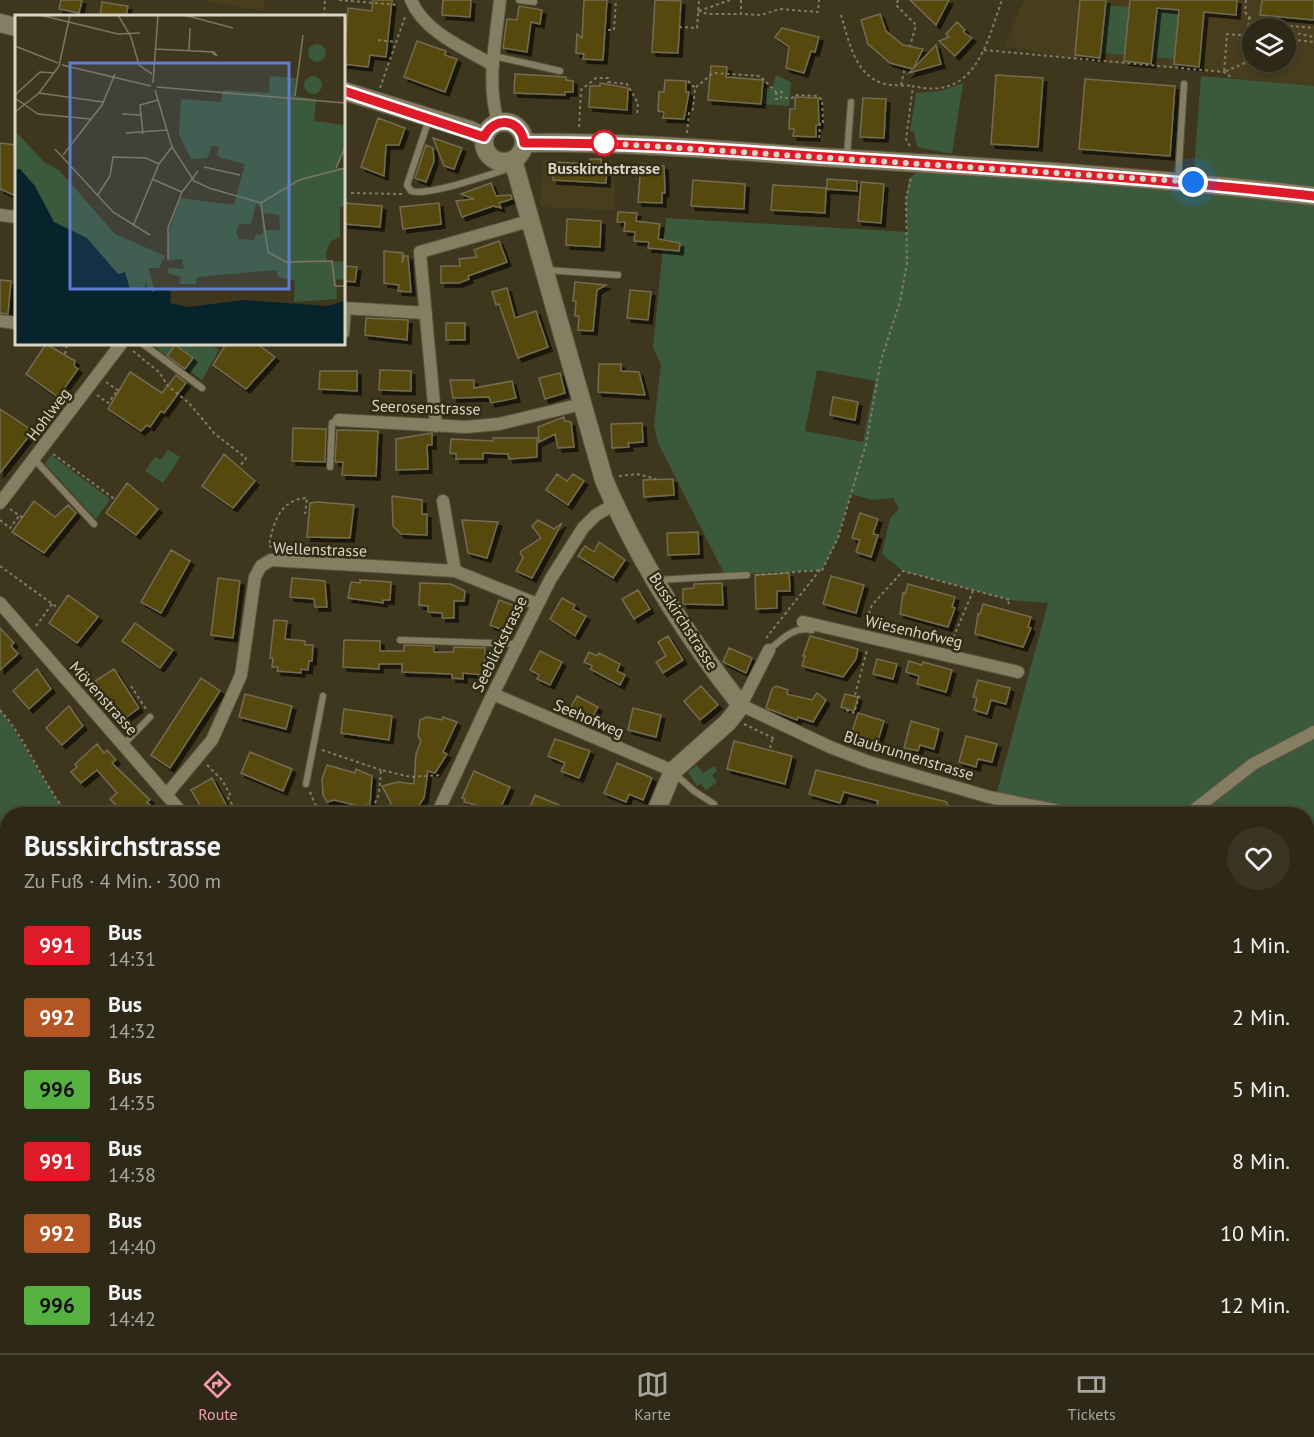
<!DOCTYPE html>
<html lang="de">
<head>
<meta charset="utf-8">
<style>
  :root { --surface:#2e2916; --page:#3a3523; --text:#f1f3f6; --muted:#a7a6a1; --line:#494535; --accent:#f29aaf }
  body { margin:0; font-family:"PT Sans",sans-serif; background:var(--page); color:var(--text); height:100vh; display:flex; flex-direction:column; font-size:22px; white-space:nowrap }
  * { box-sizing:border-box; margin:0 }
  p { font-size:20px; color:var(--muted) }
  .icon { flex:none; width:33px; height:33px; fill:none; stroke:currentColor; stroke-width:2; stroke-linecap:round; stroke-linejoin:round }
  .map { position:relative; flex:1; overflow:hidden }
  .side { position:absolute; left:0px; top:807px; width:1314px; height:546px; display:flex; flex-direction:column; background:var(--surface); border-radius:24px 24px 0 0; box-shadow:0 3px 9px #0003,0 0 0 2px var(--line) }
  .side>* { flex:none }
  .badge { padding:0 12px; border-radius:4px; font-size:21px; line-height:39px }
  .tools { position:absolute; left:1242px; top:18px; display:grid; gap:12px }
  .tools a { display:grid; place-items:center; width:54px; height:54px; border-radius:50%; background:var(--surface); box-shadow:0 3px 9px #0003,0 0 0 2px var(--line); font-size:30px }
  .you { position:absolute; width:30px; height:30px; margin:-15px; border:4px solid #fff; border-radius:50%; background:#1a73e8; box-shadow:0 0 0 9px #1a73e833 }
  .map>.badge { position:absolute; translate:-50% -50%; box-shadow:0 0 0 3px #fff }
  .round { display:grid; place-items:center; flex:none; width:63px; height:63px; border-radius:32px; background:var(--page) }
  .summary { display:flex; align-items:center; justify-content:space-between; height:102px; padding:0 24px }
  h1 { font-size:28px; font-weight:700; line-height:45px }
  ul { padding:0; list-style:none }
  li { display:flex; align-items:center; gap:18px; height:72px; padding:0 24px }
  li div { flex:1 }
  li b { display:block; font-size:22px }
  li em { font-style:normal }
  li .badge { min-width:66px; font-weight:700; text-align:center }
  .dock { display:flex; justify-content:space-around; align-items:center; height:84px; border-top:2px solid var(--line); background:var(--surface); font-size:16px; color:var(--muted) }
  .dock a { display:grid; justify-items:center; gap:3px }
  .dock .current { color:var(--accent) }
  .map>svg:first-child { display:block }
  .built { fill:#483e1e; fill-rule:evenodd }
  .green { fill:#3b5a3c; fill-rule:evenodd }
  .water { fill:#07242d }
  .building { fill:#57480f; stroke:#736c51; stroke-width:1.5; filter:url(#shadow) }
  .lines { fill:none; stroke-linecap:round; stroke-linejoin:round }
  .lane-casing { stroke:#5b5540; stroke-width:8 }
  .street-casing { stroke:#5b5540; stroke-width:14 }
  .secondary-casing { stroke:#5b5540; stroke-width:20 }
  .path { stroke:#827c67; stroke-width:2; stroke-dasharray:3 3; stroke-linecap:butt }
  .lane { stroke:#867e63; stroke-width:6 }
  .street { stroke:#867e63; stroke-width:12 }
  .secondary { stroke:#867e63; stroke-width:18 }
  .line-casing { stroke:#fff; stroke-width:14 }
  .line { stroke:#df1b2a; stroke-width:9 }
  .walk { stroke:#d9d5c6; stroke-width:6; stroke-dasharray:0 10.8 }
  .stop-dot { fill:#fff; stroke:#df1b2a; stroke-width:3 }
  .labels { text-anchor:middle; stroke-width:5; stroke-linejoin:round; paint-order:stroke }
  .stop-label { font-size:16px; font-weight:bold; fill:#d9d5c6; stroke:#332c14 }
  .street-label { font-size:16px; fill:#d9d5c6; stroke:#332c14 }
  .inset-road { fill:none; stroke:#7c7661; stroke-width:1.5 }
  .view { fill:#5f7dd2; fill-opacity:0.15; stroke:#5f7dd2; stroke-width:3 }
  .inset-edge { fill:none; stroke:#d9d5c6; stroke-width:3 }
</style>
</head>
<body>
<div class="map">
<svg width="1314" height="1353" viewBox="0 0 1314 1353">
  <defs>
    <filter id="shadow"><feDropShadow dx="4" dy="4" stdDeviation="0" flood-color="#0009"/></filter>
  </defs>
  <rect width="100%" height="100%" fill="#3e371e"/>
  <path class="built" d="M199,0H264L263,11Z
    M1024,0H1314V86L1232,78L1224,72L1083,60L1004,46ZM1252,28H1286V62H1252Z
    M543,160L616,165L614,210L540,207Z"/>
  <path class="green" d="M1105,5L1129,7L1125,55L1100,53Z
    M1156,10L1179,12L1175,59L1152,57Z
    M776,75L791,82L789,106L763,104L764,88L772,89Z
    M1201,76L1314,86V1290L1306,1286V814H991L1048,603L1010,600L903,571L882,554L890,518L899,509L893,498L873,500L851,494L838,538L822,570L725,575L658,443L654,425L661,365L653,347L666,218L907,232L906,199L909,179L915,174L916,163L1193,182ZM817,370L875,381L863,442L805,431Z
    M963,83L952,154L917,147L914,132L910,131L916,93L940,91Z
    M151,344H210L219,350L202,380L185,368L193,357L176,345L167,356Z
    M168,450L180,457L163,483L145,471L155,457L161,460Z
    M51,455L110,499L96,519L45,464Z
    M0,710C26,743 41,782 68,814H8L7,1161L0,1155Z
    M697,765L703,773L714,766L717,771L712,775L717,782L706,790L701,784L697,786L688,772Z
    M243,1346H447L450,1353H252Z"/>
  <path class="water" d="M0,991L8,994V1346H355L362,1353H0Z"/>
  <path class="building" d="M61,0H82L79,13L59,9Z
    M373,0H392L386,57L370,55L368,67L344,64L348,8L372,11Z
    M443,0H471L470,17L442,15Z
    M584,0H607L603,60L583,59L584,54L576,53L577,34L582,38Z
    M655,0L681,1L678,53L652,52Z
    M910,0H949L936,25Z
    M1080,0H1106L1100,58L1075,55Z
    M1130,0H1237L1236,15L1204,12L1199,67L1174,64L1179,10L1157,8L1151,64L1124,61Z
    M1262,0H1314V20L1260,15Z
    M102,2L128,6L126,16H100Z
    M519,6L542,10L540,24L531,22L527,52L503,48L507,19L517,20Z
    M880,14L886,31L903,45L923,49L913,69L890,63L868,44L861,20Z
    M957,22L965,30L963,32L972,38L955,56L939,41L949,37L946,34Z
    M782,28L819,37L815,52L811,51L804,73L786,68L789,47L775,37Z
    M417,41L446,51L445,55L457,59L445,92L404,77Z
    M936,45L941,64L909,73Z
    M711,66L727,67L726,77L763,80L761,104L708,100Z
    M515,74L566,77V80L573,81V92H565V95L514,93Z
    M996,75L1043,78L1038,147L991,144Z
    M1085,79L1175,86L1170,156L1079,149Z
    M665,80L686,81V92H689L684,119L663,118L664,112L658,111L659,92H664Z
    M600,83L628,88L627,110L589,107L590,86H600Z
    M795,97L818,98L819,124L816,126V137L793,136L794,129H789L790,109H795Z
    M863,98L886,99L884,138L860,137Z
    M378,118L405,128L399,145H386L384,176L361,167Z
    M433,138L462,148L454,169L444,166Z
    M0,143L16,145V196L0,189Z
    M426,145L433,148L434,161L426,182L415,178Z
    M590,159H601V165H607L606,183L553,180L554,162L590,164Z
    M641,164L664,166L665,193H662V203L638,202Z
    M827,179L857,181V191L827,189Z
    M693,180L745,184L744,209L691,206Z
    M861,182L884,184L881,223L858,221Z
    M491,183L496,196L511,195L512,199L499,203L501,208L493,206L462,217L456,201L474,199L461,194Z
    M773,185L826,188L825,213L771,210Z
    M344,203L382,206L380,227L344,224Z
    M439,203L441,224L403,229L400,207Z
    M618,212L637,213L636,221L660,224L658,239L680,243L679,251L648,248L649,242L634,241L635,232L624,231L625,222H617Z
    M567,219L601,221L600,247L566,245Z
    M499,241L507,262L468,276L469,279L459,283H441V266H460L459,259L477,257L474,250Z
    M384,251L403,253L402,263L404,256H408L411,292L398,291L399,285L384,283Z
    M344,266L357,267L355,282L344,281Z
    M0,280L11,281L8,314L0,313Z
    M575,282L606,285L597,290L593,331L578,330L579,316H575L576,301H573Z
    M507,288L515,318L536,311L548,347L518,358L499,304L496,305L492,292Z
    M630,290L651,292L648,320L627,318Z
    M366,318L408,320L407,340L365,335Z
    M446,323H465V340H446Z
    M46,344L75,361L74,366L78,369L58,397L26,374Z
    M226,344H257L275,357L246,389L213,365Z
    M175,345L193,358L185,369L167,356Z
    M599,364H621V371L639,372L645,395L598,392Z
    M380,370L411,371V391L379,390Z
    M320,371H357V391L319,389Z
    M130,372L162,393L176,375L186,383L164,413L161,411L150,427L147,425L141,431L108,409Z
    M560,373L565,393L545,399L539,378Z
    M450,380H474V388L512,381L516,398L491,403L489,397L453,398Z
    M833,397L858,402L855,420L830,415Z
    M0,409L33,431L0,473Z
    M564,417L565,421L571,422L574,447L558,448L555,434L539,442L538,427Z
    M642,423L643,442L628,443L629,447L612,448L611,424Z
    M293,428L326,429L325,462L292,461Z
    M337,430L378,431L376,476L342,475L343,462H335Z
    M432,433V445H427L428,469L396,470V439Z
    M493,438H537V457L509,459L508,454L483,453V459H456V454L450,453L451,439L493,441Z
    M224,454L255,481L233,508L202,486Z
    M557,474L567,481L573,474L584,481L568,505L546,490Z
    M673,479L674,495L644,497L643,480Z
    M127,483L158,509L136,535L106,513Z
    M392,496L422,500V514H427V535L401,534L393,526Z
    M34,501L55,517L68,505L76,513L44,553L12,532Z
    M318,502L354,505L350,538L307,537L310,503Z
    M860,513L878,519L873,534L878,535L871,557L856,552L860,540L852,538Z
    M462,520L498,522L487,558L468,553Z
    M538,520L554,529L562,523L532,578L516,571L523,558L520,552L541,538L532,526Z
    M698,532L699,554L668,555L667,533Z
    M599,542L625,560L613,578L578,556L585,546L594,552Z
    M171,550L190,561L161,613L141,602Z
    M789,573L790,591H777V608L756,609L755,575Z
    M831,576L864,585L856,613L823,604Z
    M218,578L240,581L233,638L211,635Z
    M292,578L325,581L327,607H315L314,599L290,597Z
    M360,580L391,582L390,600H383V603L348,598L351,582L360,583Z
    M420,583L451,584L465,591L464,601H454V618H442V613L428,612V606L419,605Z
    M722,583L723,605L683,604V589L694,588V584Z
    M908,584L955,597L952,607L955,608L948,627L900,614L903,593L905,594Z
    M638,590L650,609L634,619L622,599Z
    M68,595L98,617L77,643L49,623Z
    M562,598L575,605L573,609L586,616L575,636L550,619Z
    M499,600L515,606L506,631L490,625Z
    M983,604L1031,617L1028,627L1031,628L1023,647L975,634L978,614H980Z
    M274,620L287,621L285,639L305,641V645H313L312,661H309L308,670L301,669V673L277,671L278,667H272L273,658H270Z
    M135,623L173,650L160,668L122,641Z
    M0,628L14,643L11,646L18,654L0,670Z
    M668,636L683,660L663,673L656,662L666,656L658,642Z
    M810,636L858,649L856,659L843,677L802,666L805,656H803Z
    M344,640L380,641V651H404V645L434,646V652H453L454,647L485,648L484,675L463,673V679L452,678V674L402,672V664H379V669L343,667Z
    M729,648L752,658L746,673L723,662Z
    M540,651L562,662L550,685L537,679L539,675L530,670Z
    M589,652L597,656L599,653L620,664L617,671L625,675L620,685L590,669L592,666L584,662Z
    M877,659L897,664L893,679L873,674Z
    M909,661L922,665L923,662L952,670L946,692L917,684L919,676L906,672Z
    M37,669L51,689L29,709L13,691Z
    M114,669L139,708L121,721L95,681Z
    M201,678L220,691L170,768L151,755Z
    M978,680L1010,688L1006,704L991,700L987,714L974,710L977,698L973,697Z
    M701,686L718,705L700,720L684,701Z
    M776,686L788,690L787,694L812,700L817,693L826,700L813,722L798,717L797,720L766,708L772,689Z
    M245,694L292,706L286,729L239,717Z
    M845,694L858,697L854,711L841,707Z
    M577,696L598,707L589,723L568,712Z
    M69,706L83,726L62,745L46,728Z
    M633,708L661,715L656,737L628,730Z
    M344,709L392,716L389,740L341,733Z
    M858,713L884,721L877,744L851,736Z
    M427,717L442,720L443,717L457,722L443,752L447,754L435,773L428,771L424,798L413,814H386L391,803L382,786L398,782L414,784L416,754L421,741L418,736L420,720Z
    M911,721L939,729L934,749L920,745L918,751L904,748Z
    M966,736L997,744L992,762L978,759L976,767L959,762Z
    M555,739L590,751L579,778L561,771L565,763L548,756Z
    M734,741L792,756L785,784L727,769Z
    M97,744L104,753L107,750L116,760L112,763L150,800L147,802L153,808L146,814H124L110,799L117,793L97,770L81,783L71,772L77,767L75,764Z
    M250,752L292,769L283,791L241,773Z
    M617,763L652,778L643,800L629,794L626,802L604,793Z
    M327,765L355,773L356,769L372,776L370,805L359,806L334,800L327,802L323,795L322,779Z
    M816,770L947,802V805L971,811V814H932L905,808L903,814H888L875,811L878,801L844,792L840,803L809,794Z
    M474,771L510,787L499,811L464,802L465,799L462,798Z
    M212,778L231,814H205L191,790Z
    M535,795L581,814H527Z"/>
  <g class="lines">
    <defs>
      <path id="lane" d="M519,0L534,2
        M494,56L560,71
        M429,119L407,185L411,191C428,197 493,173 514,167
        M847,155L851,102
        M1178,180L1184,84
        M546,270L618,275
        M346,334L348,308
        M143,344L202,388
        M34,459L94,524
        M330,467L332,423L339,420
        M657,580L747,575
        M400,640L517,644
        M769,650C782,639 794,626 812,630
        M124,744L150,717
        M675,774L694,791L714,804
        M306,784L323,696"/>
      <path id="street" d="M411,0C424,32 464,48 493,65
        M498,122C486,83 496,40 500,0
        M0,215L16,217
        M344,308L426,313
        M0,321L16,323
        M339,420L466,427L499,424L582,404
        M436,426L420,252L529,221
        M443,501L455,571
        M0,503L121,344
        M0,603L183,814
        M803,622L1018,672
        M769,650L741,705L830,747L869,762L989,797L1075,814
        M493,694L673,771
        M166,795L212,740L241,675L255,577L261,566L271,560L455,571L537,604
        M437,814L488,704L550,580L583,528L596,515L615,504
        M1189,814L1253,764L1314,732
        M1306,1191L1314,1192"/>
      <path id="secondary" d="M0,23L16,27
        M344,91L470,130L484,137
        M484 142a20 20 0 1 1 40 0a20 20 0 1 1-40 0Z
        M524,143C633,141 743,152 851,159C1006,168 1160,178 1314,196
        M513,160L604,480C638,559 687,637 741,705L728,722L673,771L655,814"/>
    </defs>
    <use href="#lane" class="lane-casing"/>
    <use href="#street" class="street-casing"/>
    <use href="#secondary" class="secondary-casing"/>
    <path class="path" d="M339,0L399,5
      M741,0V14L761,15L780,9L818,12L819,0
      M898,0L896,5L916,25L910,46
      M1246,0L1245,12L1257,26L1270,28
      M698,11L708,14H740
      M699,11L730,0
      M841,15C849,40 854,76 885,84C893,86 904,85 913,86
      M324,16L325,0
      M1249,17L1245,63L1254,64
      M1254,23L1314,28
      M679,27L697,28L699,0
      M608,30H614L616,0
      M1286,31L1314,37
      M1286,39L1314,42
      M378,40L396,42
      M984,50L1224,72L1232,78
      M1245,63L1224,72L1227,34L1252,36
      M688,81L695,88
      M608,82L627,84L638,103L637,115
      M901,85L905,67
      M380,88L405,17
      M776,92V99H781
      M579,127L581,90L596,78H608V83
      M687,133L689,113L693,109L695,88L713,73L760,76L776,92H782L781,98H792L795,95L818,96L822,100L823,122H820L819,141
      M910,146L906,139L913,86C975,101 986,45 1002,0
      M351,193L402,194
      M218,344L223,347
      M133,351L159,372L168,386L189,403L215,434L246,458L240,466
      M65,354L67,344
      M106,382L119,391
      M97,395L108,403L118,390
      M53,454L116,500
      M619,476L637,474L656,479
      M10,509L23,518
      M0,520L10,528L19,516
      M272,547L269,546C273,523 280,499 307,498L305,514
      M0,566L58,608
      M756,575L822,570L838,538L866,444L881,360L900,302L907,263L906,199L911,178
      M865,625L872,605L903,571L1010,600L1008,604
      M36,626L52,604
      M766,638L820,570
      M951,643L973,591
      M131,686L146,709
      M0,710C28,741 41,782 68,814
      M846,710L854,713L859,697L855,695L867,650
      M744,724L773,738L774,734
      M770,748L773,738
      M322,750L381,770
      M207,765L222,780L230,794L227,796L238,814
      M310,792L316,806
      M335,809L341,814
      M315,814L316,806L366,814
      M370,814L379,794L381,770L411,777L442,775
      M1306,1307H1314
      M1306,1337H1314
      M542,1346L550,1353
      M518,1353L520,1346
      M630,1353L632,1346"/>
    <use href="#lane" class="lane"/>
    <use href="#street" class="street"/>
    <use href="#secondary" class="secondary"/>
  </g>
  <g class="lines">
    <defs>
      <path id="line" d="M344,91L484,137C494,115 522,119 524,143C635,142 746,152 856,159C1009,169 1162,179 1314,196"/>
    </defs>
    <use href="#line" class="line-casing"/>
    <use href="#line" class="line"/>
    <path class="walk" d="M604,143L1193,182"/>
  </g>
  <circle class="stop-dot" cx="604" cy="143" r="12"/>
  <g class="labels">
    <g class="stop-label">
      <text x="604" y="174">Busskirchstrasse</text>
    </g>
    <g class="street-label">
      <text transform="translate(426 407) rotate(2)" y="6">Seerosenstrasse</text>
      <text transform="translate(48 414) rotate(-53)" y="6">Hohlweg</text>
      <text transform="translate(320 549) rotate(2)" y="6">Wellenstrasse</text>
      <text transform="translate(684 621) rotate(57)" y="6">Busskirchstrasse</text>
      <text transform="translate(914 631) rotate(13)" y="6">Wiesenhofweg</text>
      <text transform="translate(499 644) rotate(-64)" y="6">Seeblickstrasse</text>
      <text transform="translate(104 698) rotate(48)" y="6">Mövenstrasse</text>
      <text transform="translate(589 718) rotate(23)" y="6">Seehofweg</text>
      <text transform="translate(909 755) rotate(17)" y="6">Blaubrunnenstrasse</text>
    </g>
  </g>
  <g transform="translate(15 15)">
    <rect width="330" height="330" fill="#3e371e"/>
    <path d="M293 38a9 9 0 1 1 18 0a9 9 0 1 1-18 0ZM289 70a9 9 0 1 1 18 0a9 9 0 1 1-18 0ZM255,61L281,63L280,81L301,84L299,106L330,110V133L322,153H330V192H325V222L316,226L311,237L312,247L330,246V264L321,265L322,284L279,287L280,266L263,262L261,255L182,262L181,269H164L166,262L153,258V253L169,254L167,244L153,245V220L165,183L219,190L230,149L206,143L202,140L204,131H197L192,143L176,144L164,119L166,84L206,87L208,75L254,78ZM241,188L246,193L248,219L240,220V225L224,224L221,217L224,209H236ZM248,198L264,200L265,215H249ZM0,116L29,147L44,155L100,219L150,241L144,253H133L140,276L125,292L0,189Z" fill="#3b5a3c" fill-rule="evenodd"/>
    <path d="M5,154L20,171L39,207L72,223L103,259L110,257L115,274L130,275V271L132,265L131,272L138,277L142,273L156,277L155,288L173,292L229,285L312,291L330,286V330H0V155Z" fill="#07242d"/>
    <path class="inset-road" d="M25,0L103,19L125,18M103,0L116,22L124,50L137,59M169,0L218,13M0,31L43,48M140,34L199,37L202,41L196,37M174,36L175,13M45,47L44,51L55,0M47,50L136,71M138,68L143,0M142,72L330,88M140,75L157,132L179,166L194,173L246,188L284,165L330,153M24,78L88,87M0,80L25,57L40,58M280,81L288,20M0,83L23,99L76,104M0,97L24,78L44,51M107,99L126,100M111,118L152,115M128,119L125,90L143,85M40,134L98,197L135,220M48,140L87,90L100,59M189,152L225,160M321,153L330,133M137,164L167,177M82,181L95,161L98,142L131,143L144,149M246,188L253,237L271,247L317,246L320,271H330M118,211L144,149L157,132M153,245V213L167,177L183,156"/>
    <path class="view" d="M55,48H274V274H55Z"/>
    <rect width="330" height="330" class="inset-edge"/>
  </g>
</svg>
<div class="tools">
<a><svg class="icon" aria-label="layers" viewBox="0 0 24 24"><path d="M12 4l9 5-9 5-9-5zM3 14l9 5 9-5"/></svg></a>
</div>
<div class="you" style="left:1193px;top:182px"></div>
<section class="side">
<div class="summary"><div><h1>Busskirchstrasse</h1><p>Zu Fuß · 4 Min. · 300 m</p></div><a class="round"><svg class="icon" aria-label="heart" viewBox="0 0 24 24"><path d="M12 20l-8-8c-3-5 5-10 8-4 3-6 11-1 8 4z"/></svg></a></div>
<ul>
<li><span class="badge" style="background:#df1b2a;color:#fff">991</span><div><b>Bus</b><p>14:31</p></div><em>1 Min.</em></li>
<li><span class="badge" style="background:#b35624;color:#fff">992</span><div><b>Bus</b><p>14:32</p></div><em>2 Min.</em></li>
<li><span class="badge" style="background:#55b240;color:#111">996</span><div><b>Bus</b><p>14:35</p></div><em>5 Min.</em></li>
<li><span class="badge" style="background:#df1b2a;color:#fff">991</span><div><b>Bus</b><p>14:38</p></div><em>8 Min.</em></li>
<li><span class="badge" style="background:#b35624;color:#fff">992</span><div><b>Bus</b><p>14:40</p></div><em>10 Min.</em></li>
<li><span class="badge" style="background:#55b240;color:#111">996</span><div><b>Bus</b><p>14:42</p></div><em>12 Min.</em></li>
</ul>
</section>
</div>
<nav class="dock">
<a class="current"><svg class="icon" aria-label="directions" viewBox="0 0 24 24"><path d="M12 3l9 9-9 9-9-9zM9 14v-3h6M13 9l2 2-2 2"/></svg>Route</a>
<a><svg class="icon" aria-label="map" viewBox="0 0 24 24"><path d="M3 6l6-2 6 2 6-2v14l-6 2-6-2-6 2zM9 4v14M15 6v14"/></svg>Karte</a>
<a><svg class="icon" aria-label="tickets" viewBox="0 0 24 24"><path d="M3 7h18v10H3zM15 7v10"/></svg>Tickets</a>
</nav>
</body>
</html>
